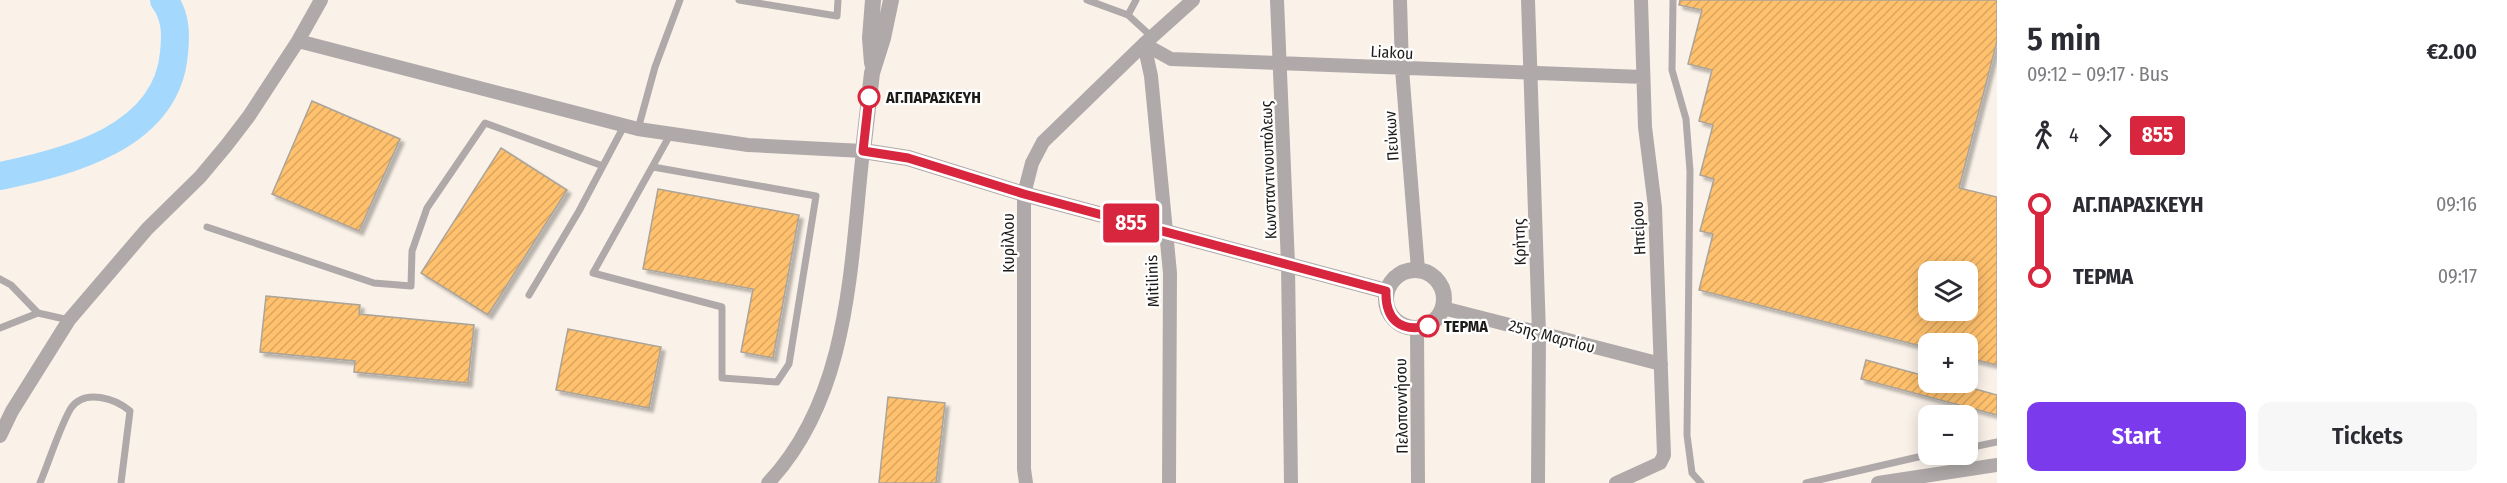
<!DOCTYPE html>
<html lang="en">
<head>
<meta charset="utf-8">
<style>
  :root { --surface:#fff; --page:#f7f7f7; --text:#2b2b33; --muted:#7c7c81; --accent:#7c3aed }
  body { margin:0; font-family:"Fira Sans Condensed",sans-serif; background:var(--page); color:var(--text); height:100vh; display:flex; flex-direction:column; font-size:22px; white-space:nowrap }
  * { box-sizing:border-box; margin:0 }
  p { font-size:20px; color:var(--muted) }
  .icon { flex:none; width:33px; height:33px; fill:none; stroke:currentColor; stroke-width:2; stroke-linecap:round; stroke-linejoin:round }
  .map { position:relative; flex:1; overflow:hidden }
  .side { display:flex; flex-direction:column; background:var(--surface); width:510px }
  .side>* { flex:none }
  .badge { padding:0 12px; border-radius:4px; font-size:21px; line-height:39px }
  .tools { position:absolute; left:1918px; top:261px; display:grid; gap:12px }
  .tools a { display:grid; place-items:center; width:60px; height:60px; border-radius:12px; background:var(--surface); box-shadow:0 3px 15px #0003; font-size:30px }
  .map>.badge { position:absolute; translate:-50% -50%; box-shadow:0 0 0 3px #fff }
  .legs { display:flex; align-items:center; gap:9px; height:66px; padding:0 30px; font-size:20px }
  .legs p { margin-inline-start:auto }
  .overview { display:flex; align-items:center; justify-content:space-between; height:102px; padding:0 30px }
  h1 { font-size:33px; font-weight:600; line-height:45px }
  .button { display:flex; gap:12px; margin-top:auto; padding:12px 30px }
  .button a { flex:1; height:69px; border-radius:12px; background:var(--accent); color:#fff; font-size:24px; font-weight:600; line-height:69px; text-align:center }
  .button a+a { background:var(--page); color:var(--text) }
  ul { padding:0 30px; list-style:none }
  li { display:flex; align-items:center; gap:21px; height:72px; font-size:22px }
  li i { display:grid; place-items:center; width:9px; height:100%; margin:0 8px; background:currentColor }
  li i::after { content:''; width:15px; height:15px; margin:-8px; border:4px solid; border-radius:50%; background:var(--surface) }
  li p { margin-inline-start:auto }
  li:first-child i { background:linear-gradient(#0000 50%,currentColor 0) }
  li:last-child i { background:linear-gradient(currentColor 50%,#0000 0) }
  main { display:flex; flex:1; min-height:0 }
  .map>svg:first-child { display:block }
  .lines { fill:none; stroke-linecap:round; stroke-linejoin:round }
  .river { stroke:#a4d8fd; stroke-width:28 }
  .building { fill:url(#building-hatch); stroke:#aaa49b; stroke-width:1.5; fill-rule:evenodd; filter:url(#shadow) }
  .service { stroke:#afa9a9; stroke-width:7 }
  .minor { stroke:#afa9a9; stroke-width:14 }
  .tertiary { stroke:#afa9a9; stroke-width:16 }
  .line-1-casing { stroke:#fff; stroke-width:14 }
  .line-1 { stroke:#d7263d; stroke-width:9 }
  .stop-1-dot { fill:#fff; stroke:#d7263d; stroke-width:3 }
  .labels { text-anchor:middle; stroke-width:4.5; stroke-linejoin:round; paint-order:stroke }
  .street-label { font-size:16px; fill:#1d1b18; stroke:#fff }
  .stop-label { font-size:16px; font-weight:bold; fill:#1d1b18; stroke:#fff; text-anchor:start }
</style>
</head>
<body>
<main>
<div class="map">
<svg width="1997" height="483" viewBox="0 0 1997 483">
  <defs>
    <pattern id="building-hatch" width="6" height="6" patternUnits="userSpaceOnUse" patternTransform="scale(1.5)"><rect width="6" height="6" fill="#ffc16d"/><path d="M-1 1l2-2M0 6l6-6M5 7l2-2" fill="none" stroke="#daa55e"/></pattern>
    <filter id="shadow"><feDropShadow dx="4" dy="4" stdDeviation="1.5" flood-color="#0004"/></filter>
  </defs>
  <rect width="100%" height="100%" fill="#faf2e9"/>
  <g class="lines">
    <path class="river" d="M0,176C69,162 167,137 174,53C176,34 176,16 164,0"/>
  </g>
  <path class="building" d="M1680,0H1997V41L1959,188L1997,197V365L1968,358V344H1929V348L1699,290L1713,234L1700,231L1714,179L1700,175L1713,125L1699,121L1712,70L1688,64L1702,10L1679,5ZM1929,272H1968V310H1929Z
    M312,101L400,139L359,231L272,194Z
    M501,148L567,190L488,315L421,273Z
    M658,189L799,215L773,358L741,352L753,289L643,269Z
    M266,296L360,305L359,314L474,325L468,383L354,372L355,361L260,352Z
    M568,329L661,347L649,408L556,390Z
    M1866,360L1929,377V382H1950L1997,395V415L1861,379Z
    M888,397L945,403L936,483H879Z"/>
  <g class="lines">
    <path class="service" d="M739,0L837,16L838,0
      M1087,0L1128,15L1152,37
      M1673,0L1672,70L1686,119L1690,171L1687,435L1692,473L1701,483
      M1128,15L1136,0
      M638,129L655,67L680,0
      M653,167L816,196L789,364L777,382L722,378V307L593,273L670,135
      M207,227L374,283L411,286L412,251L427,208L485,123L603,166
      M0,279L11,285L38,313L69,320
      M529,295L579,211L624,126
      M0,328L38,313
      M1968,448L1997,442
      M40,483C49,462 60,426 71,408C85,388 116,399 130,411L121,483
      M1806,483L1931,454"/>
    <path class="minor" d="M1277,0L1288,264L1291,483
      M1400,0L1402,69L1418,270
      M1528,0L1539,333L1538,483
      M298,41L638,129L748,145L863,151C850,264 851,395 768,483
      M1144,44L1171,59L1643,77
      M1144,44L1151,76L1170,273L1169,483
      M1443,308L1661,364
      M1417,328L1418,483
      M0,436L12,411L69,320L147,229L200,177L226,146L249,116L298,41L321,0
      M1026,483L1024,469V194L1032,163L1043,142L1144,44L1193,0
      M1616,483L1660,463L1664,455L1655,207L1645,127L1641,0
      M1878,483L1997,465"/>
    <path class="tertiary" d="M891,0L883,38L872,73L863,151L908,158L1024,194L1386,291
      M872,63L870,38L873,0
      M1386 299a29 29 0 1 1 58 0a29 29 0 1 1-58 0Z"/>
  </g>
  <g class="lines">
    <defs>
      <path id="line-1" d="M869,97L863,151L908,158L1024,194L1386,291C1385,319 1400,333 1428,326"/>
    </defs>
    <use href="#line-1" class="line-1-casing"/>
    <use href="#line-1" class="line-1"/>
  </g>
  <g class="stop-1-dot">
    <circle cx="869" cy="97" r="10"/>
    <circle cx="1428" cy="326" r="10"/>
  </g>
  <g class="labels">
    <g class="street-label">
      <text transform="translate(1392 52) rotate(3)" y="6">Liakou</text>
      <text transform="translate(1391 136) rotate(-94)" y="6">Πεύκων</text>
      <text transform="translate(1268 170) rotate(-92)" y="6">Κωνσταντινουπόλεως</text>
      <text transform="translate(1638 228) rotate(-93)" y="6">Ηπείρου</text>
      <text transform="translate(1519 242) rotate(-92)" y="6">Κρήτης</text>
      <text transform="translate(1008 243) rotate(-90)" y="6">Κυρίλλου</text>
      <text transform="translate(1152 281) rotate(-92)" y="6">Mitilinis</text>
      <text transform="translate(1552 336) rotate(15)" y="6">25ης Μαρτίου</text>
      <text transform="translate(1401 406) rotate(-91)" y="6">Πελοποννήσου</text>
    </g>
    <g class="stop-label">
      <text x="886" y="103">ΑΓ.ΠΑΡΑΣΚΕΥΗ</text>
      <text x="1444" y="332">ΤΕΡΜΑ</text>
    </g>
  </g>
</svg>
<div class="tools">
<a><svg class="icon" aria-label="layers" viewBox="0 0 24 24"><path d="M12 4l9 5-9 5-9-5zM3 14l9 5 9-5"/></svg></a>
<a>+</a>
<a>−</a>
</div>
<b class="badge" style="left:1131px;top:223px;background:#d7263d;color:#fff">855</b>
</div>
<section class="side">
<div class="overview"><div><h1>5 min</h1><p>09:12 – 09:17 · Bus</p></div><b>€2.00</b></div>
<div class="legs"><svg class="icon" aria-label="walk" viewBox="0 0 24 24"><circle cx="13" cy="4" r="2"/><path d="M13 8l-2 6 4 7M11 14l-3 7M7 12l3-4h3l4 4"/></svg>4<svg class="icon" aria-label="forward" viewBox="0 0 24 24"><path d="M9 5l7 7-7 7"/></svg><b class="badge" style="background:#d7263d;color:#fff">855</b></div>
<ul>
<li><i style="color:#d7263d"></i><b>ΑΓ.ΠΑΡΑΣΚΕΥΗ</b><p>09:16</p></li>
<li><i style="color:#d7263d"></i><b>ΤΕΡΜΑ</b><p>09:17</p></li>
</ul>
<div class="button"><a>Start</a><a>Tickets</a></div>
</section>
</main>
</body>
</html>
